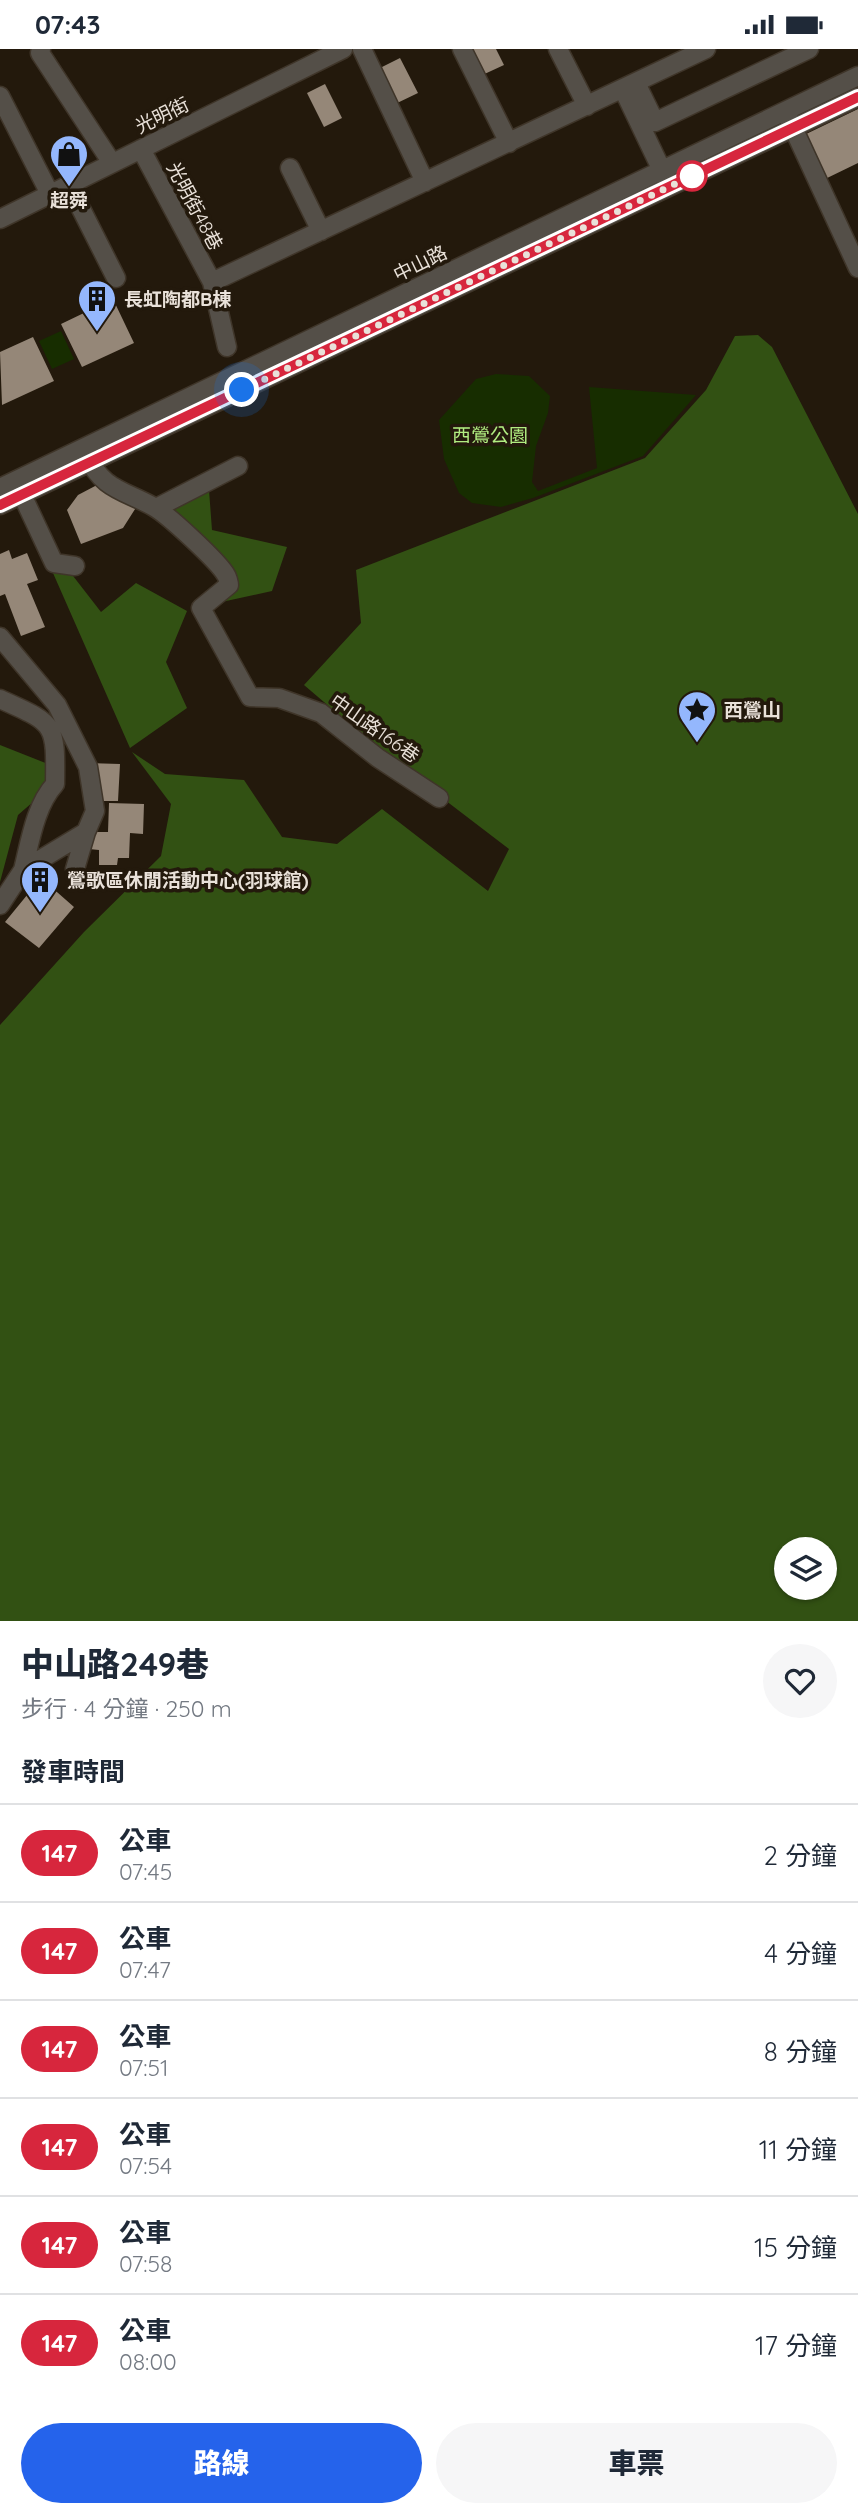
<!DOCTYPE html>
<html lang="zh-TW">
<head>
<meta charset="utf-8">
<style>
  :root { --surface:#fff; --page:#f6f6f7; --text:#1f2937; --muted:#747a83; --line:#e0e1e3; --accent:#2563eb }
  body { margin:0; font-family:Quicksand,"Noto Sans TC",sans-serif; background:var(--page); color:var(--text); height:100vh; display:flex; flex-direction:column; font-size:26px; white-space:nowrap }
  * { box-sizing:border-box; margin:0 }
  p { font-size:23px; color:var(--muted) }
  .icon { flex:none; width:38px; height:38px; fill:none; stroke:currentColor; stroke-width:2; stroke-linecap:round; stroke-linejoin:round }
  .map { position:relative; height:1572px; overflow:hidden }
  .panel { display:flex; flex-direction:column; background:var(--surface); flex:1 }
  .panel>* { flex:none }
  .badge { padding:0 14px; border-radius:23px; font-size:24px; line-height:46px }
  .controls { position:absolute; left:774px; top:1488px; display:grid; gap:14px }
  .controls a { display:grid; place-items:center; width:63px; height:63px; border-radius:50%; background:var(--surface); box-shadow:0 2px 5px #0004; font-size:35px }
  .you { position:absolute; width:35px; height:35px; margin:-18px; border:5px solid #fff; border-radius:50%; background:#1a73e8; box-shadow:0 0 0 10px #1a73e833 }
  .map>.badge { position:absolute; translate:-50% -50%; box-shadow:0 0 0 4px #fff }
  h2 { padding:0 21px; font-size:26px; line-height:63px }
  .round { display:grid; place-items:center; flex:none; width:74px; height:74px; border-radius:37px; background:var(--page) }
  .head { display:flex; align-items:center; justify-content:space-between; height:119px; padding:0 21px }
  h1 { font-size:33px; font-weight:800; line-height:52px }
  .action { display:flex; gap:14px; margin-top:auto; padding:14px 21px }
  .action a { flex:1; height:80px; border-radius:42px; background:var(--accent); color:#fff; font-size:28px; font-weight:800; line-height:80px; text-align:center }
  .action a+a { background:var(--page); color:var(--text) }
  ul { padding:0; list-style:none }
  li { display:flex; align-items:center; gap:21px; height:98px; padding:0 21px; border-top:2px solid var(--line) }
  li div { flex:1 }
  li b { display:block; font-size:26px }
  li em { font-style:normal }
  li .badge { min-width:77px; font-weight:700; text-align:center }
  .status { display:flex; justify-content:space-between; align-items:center; height:49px; padding:0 35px; background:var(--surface); direction:ltr }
  .status svg { height:19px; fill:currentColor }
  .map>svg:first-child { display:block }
  .green { fill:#172d00 }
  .forest { fill:#325113; fill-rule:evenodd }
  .building { fill:#958778 }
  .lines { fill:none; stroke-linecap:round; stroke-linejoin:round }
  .minor-casing { stroke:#3f3529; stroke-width:21 }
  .minor { stroke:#544f48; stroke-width:18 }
  .line-casing { stroke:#fff; stroke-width:16 }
  .line { stroke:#d7263d; stroke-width:10 }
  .walk { stroke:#e9e1d9; stroke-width:7; stroke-dasharray:0 12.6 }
  .stop-dot { fill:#fff; stroke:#d7263d; stroke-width:3.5 }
  .labels { text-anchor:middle; stroke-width:7; stroke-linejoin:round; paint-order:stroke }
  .street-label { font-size:19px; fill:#e9e1d9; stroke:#23190c }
  .poi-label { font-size:19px; font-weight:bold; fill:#e9e1d9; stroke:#23190c; text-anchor:start }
  .park-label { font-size:19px; fill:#b1ed81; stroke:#23190c }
</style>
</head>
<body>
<div class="status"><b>07:43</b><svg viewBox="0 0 49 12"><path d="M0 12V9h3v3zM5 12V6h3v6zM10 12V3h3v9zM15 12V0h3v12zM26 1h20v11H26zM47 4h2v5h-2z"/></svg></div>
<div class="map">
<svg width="858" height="1572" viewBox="0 0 858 1572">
  <rect width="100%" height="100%" fill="#23190c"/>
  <path class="green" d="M61,282L74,310L52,320L39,292Z
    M496,325L529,327L550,347L548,364L536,397L532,433L538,442L597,419L589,338L696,346L643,407L533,449L501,458L472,454L459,444L444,410L439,371L476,330Z"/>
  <path class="forest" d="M758,286L772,298L858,465V1572H0V976L84,883L161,807L171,755L132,703L165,725L244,731L282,788L337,795L382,760L488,842L509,800L386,706L304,636L361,574L356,521L645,409L706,341L735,287ZM786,1500H824V1538H786Z
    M209,441L212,481L287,498L272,542L217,554L236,541L164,459Z
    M70,523L101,563L136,534L187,562L166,613L187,659L130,699L53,524Z
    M0,696L48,715L49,739L18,766L0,833Z"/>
  <path class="building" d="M464,0H496L504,16L478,28Z
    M400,9L418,44L393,56L376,21Z
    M325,35L342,69L324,78L307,44Z
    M858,60V114L823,131L802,87Z
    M113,250L134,294L82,318L61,275Z
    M33,288L54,332L2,356L0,303Z
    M97,436L137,457L123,479L81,495L67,461L78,446Z
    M9,501L12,510L27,504L38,531L27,535L45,578L21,587L5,545L0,547V505Z
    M87,714L120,715L118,752H95Z
    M109,754L144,755L143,785L130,784L129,809H118L117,816H99V801L89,800L90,783H108Z
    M41,829L74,858L39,899L5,873Z"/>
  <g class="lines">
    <defs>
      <path id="minor" d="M41,0L40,4L112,114
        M362,0L425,133
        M462,0L509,94
        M558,0L587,57
        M636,34L655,73L809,0
        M623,40L667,132
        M0,47L50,145
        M789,70L858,219
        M141,100L212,233L227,298
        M290,119L321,182
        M69,136L116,229
        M0,170L343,0
        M212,233L706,0
        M86,405C102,441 124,441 154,458C168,466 218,512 226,526C227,527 229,534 229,536L201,559L250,648L279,649L321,664L378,709L439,749
        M17,435L54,514L75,517
        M0,439L858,27
        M0,456L858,48
        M156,459L238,417
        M0,588L57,656L88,718L95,762L86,783L75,820
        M0,650C55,675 56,673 55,735C35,757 30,793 23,821
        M0,856L23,821L86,783"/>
    </defs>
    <use href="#minor" class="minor-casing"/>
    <use href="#minor" class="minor"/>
  </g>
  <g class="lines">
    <defs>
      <path id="line" d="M0,456L858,48"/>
    </defs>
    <use href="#line" class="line-casing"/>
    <use href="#line" class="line"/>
    <path class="walk" d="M242,341L694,126L692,127"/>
  </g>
  <defs>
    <symbol id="shop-pin" viewBox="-11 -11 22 30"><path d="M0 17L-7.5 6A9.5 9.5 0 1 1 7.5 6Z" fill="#94b7fd" stroke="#23190c"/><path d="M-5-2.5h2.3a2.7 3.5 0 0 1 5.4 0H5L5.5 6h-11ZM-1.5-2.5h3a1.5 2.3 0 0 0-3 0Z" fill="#111"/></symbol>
    <symbol id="building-pin" viewBox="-11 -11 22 30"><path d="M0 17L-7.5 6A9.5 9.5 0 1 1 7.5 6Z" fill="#94b7fd" stroke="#23190c"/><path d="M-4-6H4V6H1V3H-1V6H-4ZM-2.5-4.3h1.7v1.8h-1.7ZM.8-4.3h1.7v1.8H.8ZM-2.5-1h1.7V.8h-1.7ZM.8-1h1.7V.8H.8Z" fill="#111"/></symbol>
    <symbol id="sight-pin" viewBox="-11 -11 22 30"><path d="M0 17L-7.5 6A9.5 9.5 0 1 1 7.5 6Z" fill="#94b7fd" stroke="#23190c"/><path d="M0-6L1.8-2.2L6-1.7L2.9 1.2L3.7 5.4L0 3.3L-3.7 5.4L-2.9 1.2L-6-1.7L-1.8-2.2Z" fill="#111"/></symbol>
  </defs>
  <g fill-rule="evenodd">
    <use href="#shop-pin" x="47" y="83" width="44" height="60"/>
    <use href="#building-pin" x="75" y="228" width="44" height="60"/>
    <use href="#sight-pin" x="675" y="639" width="44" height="60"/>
    <use href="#building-pin" x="18" y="809" width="44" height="60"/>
  </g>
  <circle class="stop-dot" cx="692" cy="127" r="14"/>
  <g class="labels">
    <g class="street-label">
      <text transform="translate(162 66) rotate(-26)" y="7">光明街</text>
      <text transform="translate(195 157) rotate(62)" y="7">光明街48巷</text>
      <text transform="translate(420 214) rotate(-26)" y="7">中山路</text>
      <text transform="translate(375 679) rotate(35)" y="7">中山路166巷</text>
    </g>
    <g class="poi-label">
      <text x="69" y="158" text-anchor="middle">超舜</text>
      <text x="124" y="257">長虹陶都B棟</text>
      <text x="724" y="668">西鶯山</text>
      <text x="67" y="838">鶯歌區休閒活動中心(羽球館)</text>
    </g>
    <g class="park-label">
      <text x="490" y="393">西鶯公園</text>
    </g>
  </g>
</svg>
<div class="controls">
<a><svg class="icon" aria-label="layers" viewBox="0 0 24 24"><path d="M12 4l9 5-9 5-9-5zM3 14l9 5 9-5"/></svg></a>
</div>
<div class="you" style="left:242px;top:341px"></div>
</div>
<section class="panel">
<div class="head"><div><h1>中山路249巷</h1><p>步行 · 4 分鐘 · 250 m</p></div><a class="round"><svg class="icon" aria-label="heart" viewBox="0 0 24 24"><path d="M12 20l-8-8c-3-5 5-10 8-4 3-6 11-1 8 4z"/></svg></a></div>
<h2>發車時間</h2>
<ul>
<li><span class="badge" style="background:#d7263d;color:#fff">147</span><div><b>公車</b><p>07:45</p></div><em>2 分鐘</em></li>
<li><span class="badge" style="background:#d7263d;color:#fff">147</span><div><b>公車</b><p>07:47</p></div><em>4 分鐘</em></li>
<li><span class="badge" style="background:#d7263d;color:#fff">147</span><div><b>公車</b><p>07:51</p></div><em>8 分鐘</em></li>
<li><span class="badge" style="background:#d7263d;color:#fff">147</span><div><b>公車</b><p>07:54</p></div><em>11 分鐘</em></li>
<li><span class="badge" style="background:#d7263d;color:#fff">147</span><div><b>公車</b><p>07:58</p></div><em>15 分鐘</em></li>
<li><span class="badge" style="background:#d7263d;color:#fff">147</span><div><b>公車</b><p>08:00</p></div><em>17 分鐘</em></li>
</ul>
<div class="action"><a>路線</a><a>車票</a></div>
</section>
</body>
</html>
